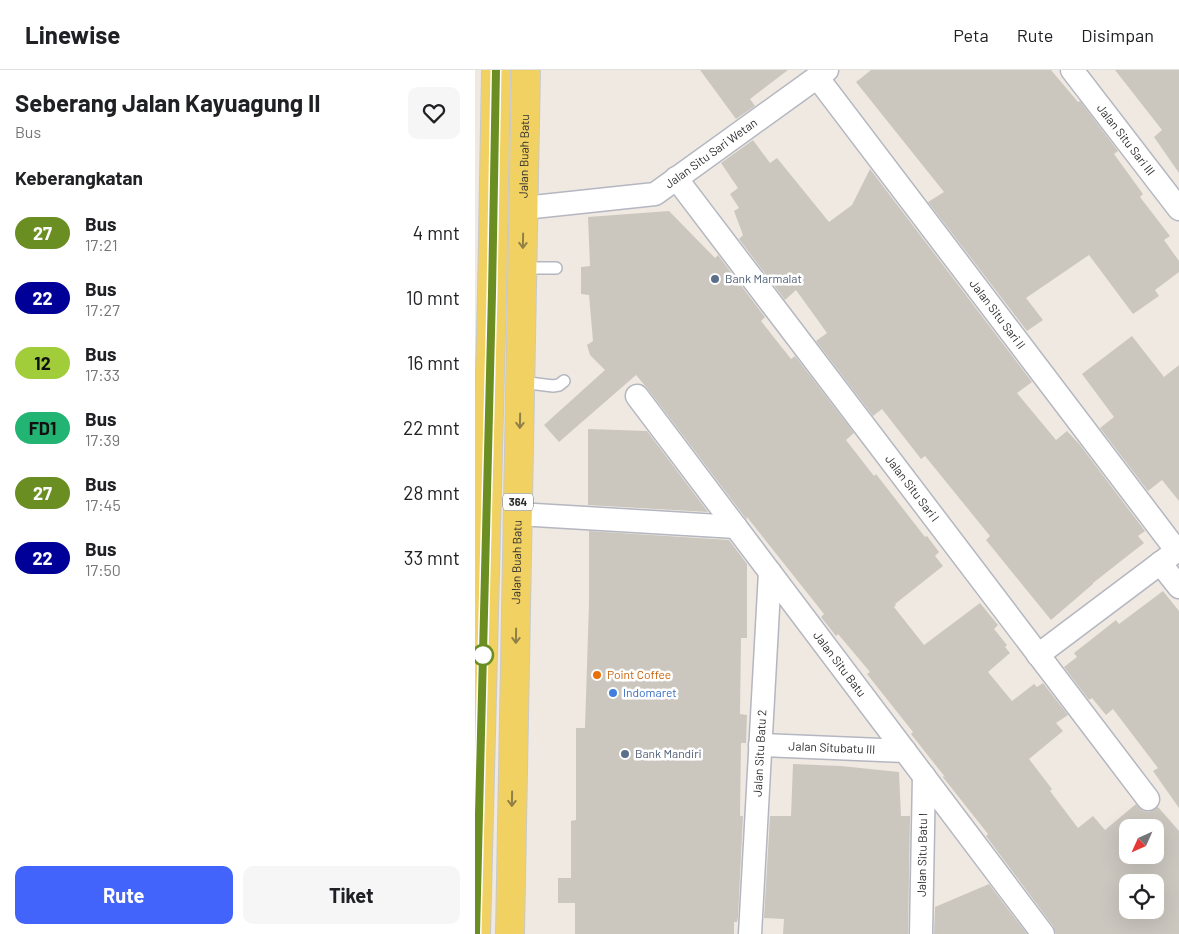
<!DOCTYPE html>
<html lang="id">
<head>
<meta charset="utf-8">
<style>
  :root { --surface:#fff; --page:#f6f6f6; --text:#202124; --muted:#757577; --line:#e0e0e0; --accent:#4264fb }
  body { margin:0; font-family:Barlow,sans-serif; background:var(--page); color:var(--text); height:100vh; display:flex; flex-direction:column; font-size:19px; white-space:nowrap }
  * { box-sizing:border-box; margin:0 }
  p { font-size:16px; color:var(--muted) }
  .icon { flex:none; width:28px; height:28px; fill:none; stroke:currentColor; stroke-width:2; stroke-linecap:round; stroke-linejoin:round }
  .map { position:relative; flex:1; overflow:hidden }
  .sheet { display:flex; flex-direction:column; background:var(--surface); width:475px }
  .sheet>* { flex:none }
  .badge { padding:0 10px; border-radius:16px; font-size:18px; line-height:32px }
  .needle { width:32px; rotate:225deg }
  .tools { position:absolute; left:644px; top:749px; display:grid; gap:10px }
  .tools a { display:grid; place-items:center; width:45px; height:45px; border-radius:10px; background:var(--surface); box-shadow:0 5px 20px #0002; font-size:25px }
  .map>.badge { position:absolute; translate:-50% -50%; box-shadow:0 0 0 2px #fff }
  h2 { padding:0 15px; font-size:19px; line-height:45px }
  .round { display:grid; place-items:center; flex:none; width:52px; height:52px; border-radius:10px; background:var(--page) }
  .head { display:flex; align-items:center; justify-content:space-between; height:85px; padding:0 15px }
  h1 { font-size:24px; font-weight:700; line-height:38px }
  .primary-button { display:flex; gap:10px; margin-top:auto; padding:10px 15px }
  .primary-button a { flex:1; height:58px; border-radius:10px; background:var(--accent); color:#fff; font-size:20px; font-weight:700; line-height:58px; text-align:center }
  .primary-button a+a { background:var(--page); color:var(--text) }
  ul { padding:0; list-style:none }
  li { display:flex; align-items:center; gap:15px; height:65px; padding:0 15px }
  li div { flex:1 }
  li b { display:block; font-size:19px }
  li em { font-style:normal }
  li .badge { min-width:55px; font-weight:700; text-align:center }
  header { display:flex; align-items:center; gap:30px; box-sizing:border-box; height:70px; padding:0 25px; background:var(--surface); border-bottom:1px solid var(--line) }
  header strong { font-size:24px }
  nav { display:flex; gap:28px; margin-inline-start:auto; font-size:18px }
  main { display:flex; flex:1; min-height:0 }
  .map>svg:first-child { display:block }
  .building { fill:#cbc7bf; fill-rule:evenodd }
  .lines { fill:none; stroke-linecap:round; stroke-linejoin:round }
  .lane-casing { stroke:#b4b7c1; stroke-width:14 }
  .street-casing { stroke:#b4b7c1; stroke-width:25 }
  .primary-casing { stroke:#c9c9c9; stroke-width:30 }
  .lane { stroke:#fff; stroke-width:11 }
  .street { stroke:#fff; stroke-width:22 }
  .primary { stroke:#f2d163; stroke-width:28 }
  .oneway { stroke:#908048 }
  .line-casing { stroke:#fff; stroke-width:11 }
  .line { stroke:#6b8e23; stroke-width:8 }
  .service-dot { fill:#5c6f8a; stroke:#fff; stroke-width:2 }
  .stop-dot { fill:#fff; stroke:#6b8e23; stroke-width:2.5 }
  .food-dot { fill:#e8710a; stroke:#fff; stroke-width:2 }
  .shop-dot { fill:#3f7fe0; stroke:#fff; stroke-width:2 }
  .labels { text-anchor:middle; stroke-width:5; stroke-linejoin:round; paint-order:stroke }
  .shield { fill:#fff; stroke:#6d6d6d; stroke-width:1 }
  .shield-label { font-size:11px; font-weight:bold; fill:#2e2e2e }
  .street-label { font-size:12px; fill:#2e2e2e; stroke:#fff }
  .service-label { font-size:12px; fill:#4e5e75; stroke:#fff; text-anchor:start }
  .food-label { font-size:12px; fill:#c56008; stroke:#fff; text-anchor:start }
  .shop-label { font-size:12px; fill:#366cbe; stroke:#fff; text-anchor:start }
</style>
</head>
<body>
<header>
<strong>Linewise</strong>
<nav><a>Peta</a><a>Rute</a><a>Disimpan</a></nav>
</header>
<main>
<section class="sheet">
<div class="head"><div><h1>Seberang Jalan Kayuagung II</h1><p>Bus</p></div><a class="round"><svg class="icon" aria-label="heart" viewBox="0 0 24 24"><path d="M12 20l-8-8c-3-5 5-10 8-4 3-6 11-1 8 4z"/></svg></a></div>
<h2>Keberangkatan</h2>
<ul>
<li><span class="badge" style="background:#6b8e23;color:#fff">27</span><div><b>Bus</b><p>17:21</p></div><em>4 mnt</em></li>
<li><span class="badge" style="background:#009;color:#fff">22</span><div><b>Bus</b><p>17:27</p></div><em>10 mnt</em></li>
<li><span class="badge" style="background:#a2cd3a;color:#111">12</span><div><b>Bus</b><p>17:33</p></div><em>16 mnt</em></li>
<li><span class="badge" style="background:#22b473;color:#111">FD1</span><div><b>Bus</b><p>17:39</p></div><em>22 mnt</em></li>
<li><span class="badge" style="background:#6b8e23;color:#fff">27</span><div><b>Bus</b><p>17:45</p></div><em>28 mnt</em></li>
<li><span class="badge" style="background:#009;color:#fff">22</span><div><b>Bus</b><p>17:50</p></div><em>33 mnt</em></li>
</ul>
<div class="primary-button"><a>Rute</a><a>Tiket</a></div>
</section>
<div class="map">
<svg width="704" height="864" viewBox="0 0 704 864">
  <rect width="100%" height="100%" fill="#efe9e1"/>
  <path class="building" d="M225,0H313L275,29L280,36L261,49Z
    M396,0H576L603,32L605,31L643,81L639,84L668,124L665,127L695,166L689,170L704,191V202L680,220L684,226L658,244L614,185L551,228L568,250L552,261L453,132L469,122L381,12Z
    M640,0H704V103L679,67L687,60Z
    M278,70L295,93L302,88L354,152L377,135L395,99L557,312L542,323L581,370L592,361L605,375L670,461L663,466L669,473L618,513V514L576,550L511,470L515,466L450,386L446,389L407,339L398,346L341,271L352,263L321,220L310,230L264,169L268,165L259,141L264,138L255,124L263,118L246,93Z
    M194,141L240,188L243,185L290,247L286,251L316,289L320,286L379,363L371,370L399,406L401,404L450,467L452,466L464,482L460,486L468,496L420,534L421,535L419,537L449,575L505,533L523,555L519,559L532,575L530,577L535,583L513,602L537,631L559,614L562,617L568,613L593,645L581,653L588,661L554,689L577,719L575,721L603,758L618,746L630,760L661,734L668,741L674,742L683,737L704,761V864H581L578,856L511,766L513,764L467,706L470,707L436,664L438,662L392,604L395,602L363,564L361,566L346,547L349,544L272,447V450L172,318L161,305L84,372L69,355L130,300L115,285L112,275L118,271L114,225L106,224V197L115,196L113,147ZM652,758H680V785H652ZM652,812H680V840H652Z
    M657,266L689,307L704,295V431L687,410L673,421L625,358L639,347L607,304Z
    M113,359L172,361L233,442L113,435Z
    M114,461L254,470L272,494V568H266L265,644L272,645L271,673H266L265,746H268L263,847L262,852H259V864H100V833H83V808H96V751L101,750V658H110L114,533Z
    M688,521L704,541V738L678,701L683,698L638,639L631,645L617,628L614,630L589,597L602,587L599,583L641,550L644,554Z
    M318,694L366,696L424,702L426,746H435L433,864H308L309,849L289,848L295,746H316Z
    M514,814L552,864H459L460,837Z"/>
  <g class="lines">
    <defs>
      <path id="lane" d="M48,198H81
        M46,312L78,316L84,315L89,311"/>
      <g id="street">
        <path id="s1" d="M597,0L704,139"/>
        <path id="s2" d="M342,7L702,481"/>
        <path id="s3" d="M201,108L673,729"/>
        <path id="s4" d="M49,138L180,124L352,0"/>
        <path id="s5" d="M162,326L568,864"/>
        <path d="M43,444L261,457"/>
        <path d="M685,493L704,517"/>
        <path d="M563,585L704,479"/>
        <path id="s6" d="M285,675L430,681"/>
        <path id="s7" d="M275,864L295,502"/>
        <path id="s8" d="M446,864L449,706"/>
      </g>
      <g id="primary">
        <path d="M1,864L17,223L21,0"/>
        <path id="s9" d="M35,864L51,0"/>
      </g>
    </defs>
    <use href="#lane" class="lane-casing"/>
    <use href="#street" class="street-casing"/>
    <use href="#primary" class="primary-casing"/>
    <use href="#lane" class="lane"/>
    <use href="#street" class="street"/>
    <use href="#primary" class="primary"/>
  </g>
  <defs><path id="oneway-shaft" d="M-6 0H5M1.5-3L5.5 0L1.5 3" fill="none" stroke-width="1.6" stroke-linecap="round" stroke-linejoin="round" transform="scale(1.25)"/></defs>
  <g class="oneway">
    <use href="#oneway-shaft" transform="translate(48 171) rotate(91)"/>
    <use href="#oneway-shaft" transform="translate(45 351) rotate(91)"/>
    <use href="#oneway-shaft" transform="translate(41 566) rotate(91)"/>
    <use href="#oneway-shaft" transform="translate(37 729) rotate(91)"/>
  </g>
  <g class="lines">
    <defs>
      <path id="line" d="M1,864L17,223L21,0"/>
    </defs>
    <use href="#line" class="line-casing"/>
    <use href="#line" class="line"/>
  </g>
  <g class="service-dot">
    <circle cx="240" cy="209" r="5"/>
    <circle cx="150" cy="684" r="5"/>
  </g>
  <circle class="stop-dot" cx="8" cy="585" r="10"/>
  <circle class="food-dot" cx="122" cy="605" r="5"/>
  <circle class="shop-dot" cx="138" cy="623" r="5"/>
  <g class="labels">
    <rect class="shield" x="28" y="423.5" width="30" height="17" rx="4"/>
    <g class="shield-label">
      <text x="43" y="436">364</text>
    </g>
    <g class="street-label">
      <text dy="4" stroke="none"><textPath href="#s1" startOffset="88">Jalan Situ Sari III</textPath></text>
      <text dy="4" stroke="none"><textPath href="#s4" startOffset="201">Jalan Situ Sari Wetan</textPath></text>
      <text dy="4" stroke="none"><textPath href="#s9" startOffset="778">Jalan Buah Batu</textPath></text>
      <text dy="4" stroke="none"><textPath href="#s2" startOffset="298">Jalan Situ Sari II</textPath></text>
      <text dy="4" stroke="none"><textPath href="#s3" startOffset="390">Jalan Situ Sari I</textPath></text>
      <text dy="4" stroke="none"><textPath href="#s9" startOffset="372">Jalan Buah Batu</textPath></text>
      <text dy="4" stroke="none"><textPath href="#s5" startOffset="336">Jalan Situ Batu</textPath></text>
      <text dy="4" stroke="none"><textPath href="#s6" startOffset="72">Jalan Situbatu III</textPath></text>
      <text dy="4" stroke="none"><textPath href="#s7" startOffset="181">Jalan Situ Batu 2</textPath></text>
      <text dy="4" stroke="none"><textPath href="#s8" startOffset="79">Jalan Situ Batu I</textPath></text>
    </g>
    <g class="service-label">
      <text x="250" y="213">Bank Marmalat</text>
      <text x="160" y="688">Bank Mandiri</text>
    </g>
    <g class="food-label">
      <text x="132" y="609">Point Coffee</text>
    </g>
    <g class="shop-label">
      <text x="148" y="627">Indomaret</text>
    </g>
  </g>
</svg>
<div class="tools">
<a><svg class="needle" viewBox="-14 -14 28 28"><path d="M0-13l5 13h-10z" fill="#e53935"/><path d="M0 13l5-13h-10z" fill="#757577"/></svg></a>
<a><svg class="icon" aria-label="locate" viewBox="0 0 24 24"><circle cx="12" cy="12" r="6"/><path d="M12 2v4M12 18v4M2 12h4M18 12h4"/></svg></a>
</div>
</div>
</main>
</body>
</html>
